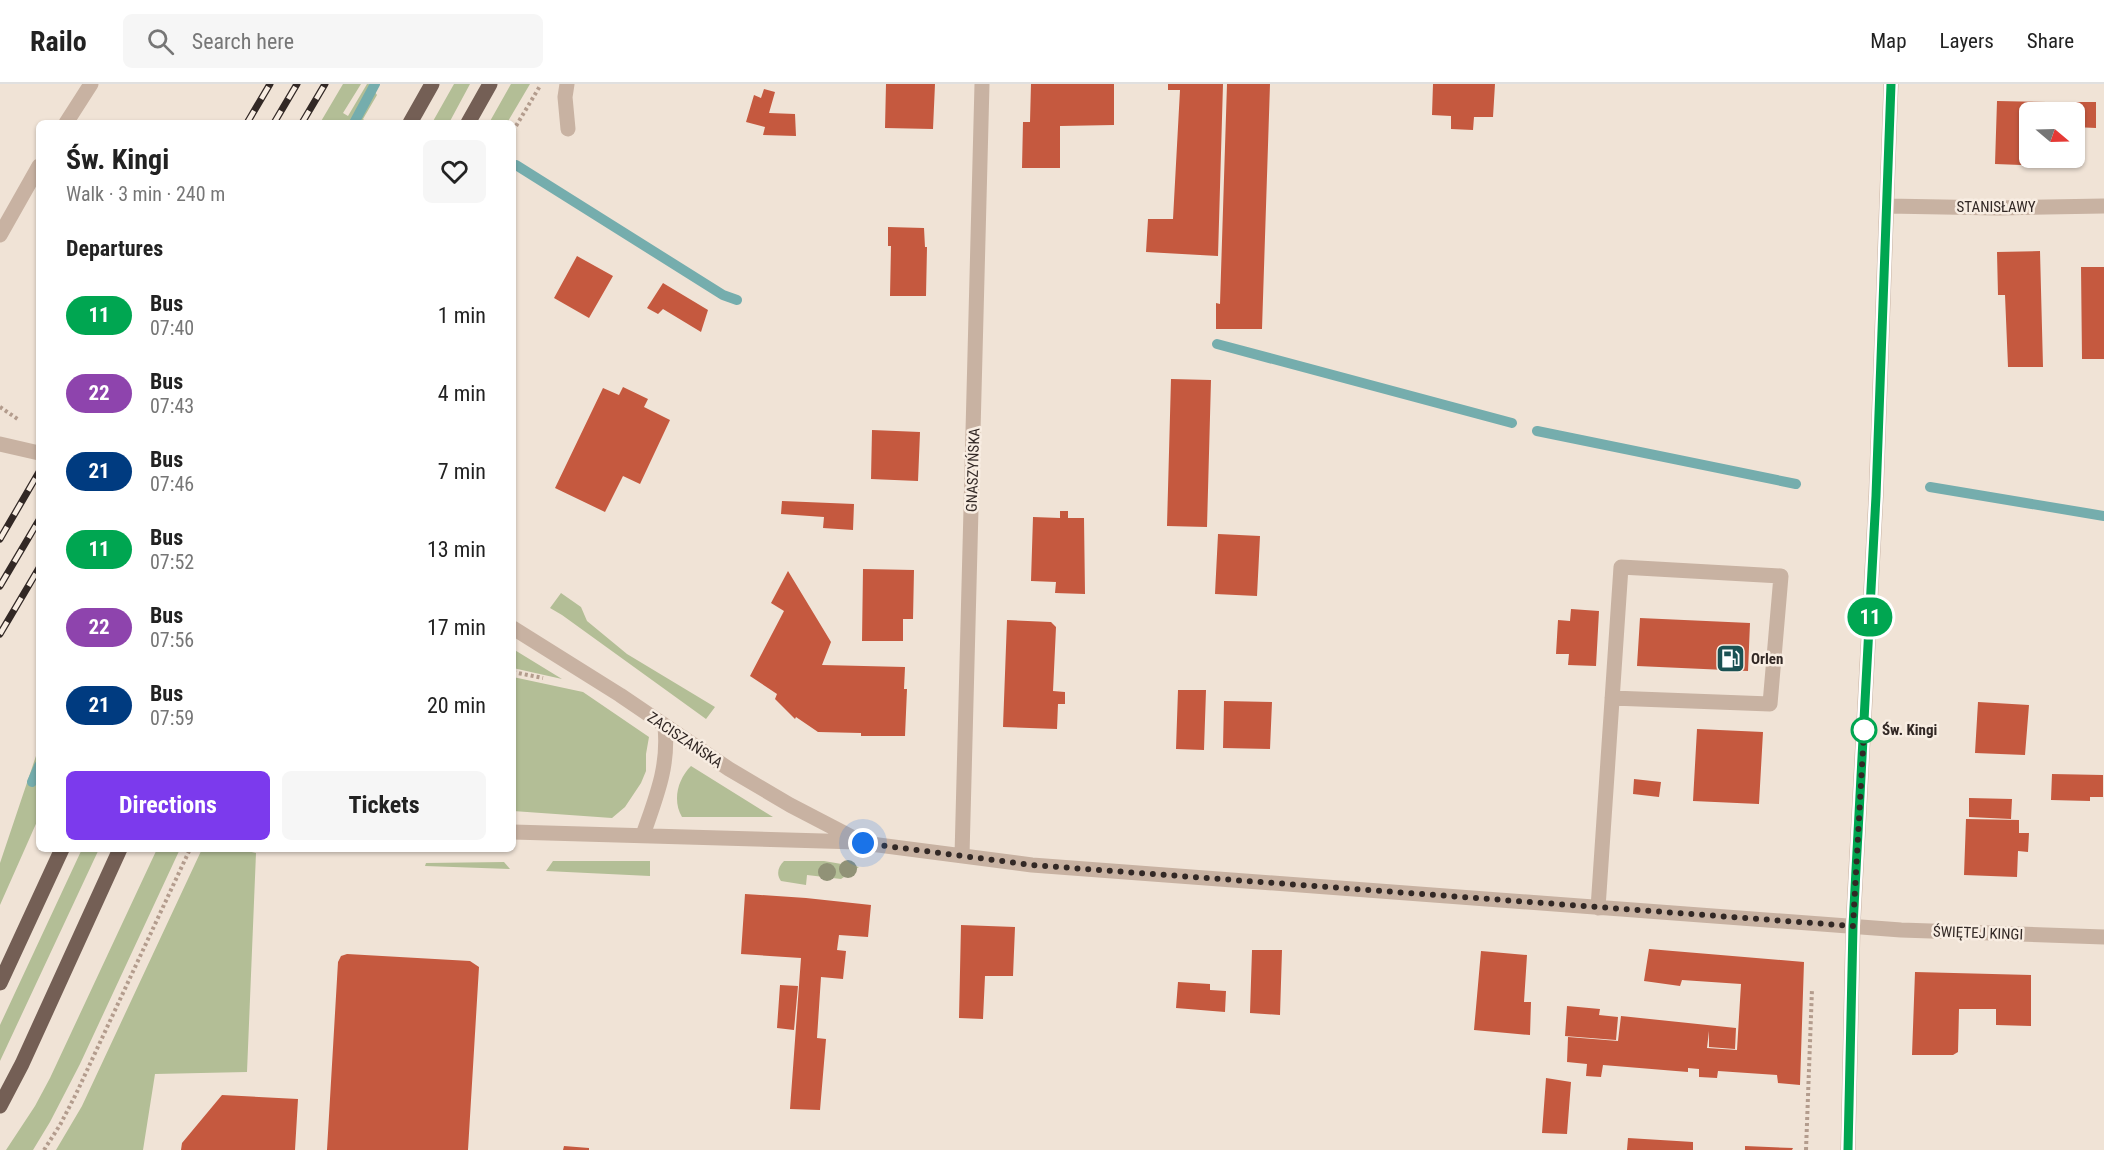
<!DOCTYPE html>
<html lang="en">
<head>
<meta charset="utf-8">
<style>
  :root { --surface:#fff; --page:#f6f6f6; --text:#222; --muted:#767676; --line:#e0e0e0; --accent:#7c3aed }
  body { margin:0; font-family:"Roboto Condensed",sans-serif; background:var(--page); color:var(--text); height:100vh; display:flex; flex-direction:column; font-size:22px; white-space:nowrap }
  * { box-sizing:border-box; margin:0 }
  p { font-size:20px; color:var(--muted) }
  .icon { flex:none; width:33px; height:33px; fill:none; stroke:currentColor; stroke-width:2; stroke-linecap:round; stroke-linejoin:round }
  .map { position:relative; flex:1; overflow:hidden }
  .panel { position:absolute; left:36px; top:36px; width:480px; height:732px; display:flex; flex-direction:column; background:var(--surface); border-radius:9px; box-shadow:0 2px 4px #0004 }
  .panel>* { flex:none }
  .badge { padding:0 12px; border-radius:20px; font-size:21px; line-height:39px }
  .needle { width:39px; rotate:109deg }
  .tools { position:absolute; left:2019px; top:18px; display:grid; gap:12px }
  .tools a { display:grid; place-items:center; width:66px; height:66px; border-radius:9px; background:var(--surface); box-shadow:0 2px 4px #0004; font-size:30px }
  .you { position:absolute; width:30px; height:30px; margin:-15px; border:4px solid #fff; border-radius:50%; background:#1a73e8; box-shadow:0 0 0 9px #1a73e833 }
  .map>.badge { position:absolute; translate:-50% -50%; box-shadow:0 0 0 3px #fff }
  h2 { padding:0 30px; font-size:22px; line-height:54px }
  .round { display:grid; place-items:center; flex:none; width:63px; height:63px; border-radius:9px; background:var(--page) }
  .summary { display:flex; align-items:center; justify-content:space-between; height:102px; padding:0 30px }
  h1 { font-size:28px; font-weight:700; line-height:45px }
  .primary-button { display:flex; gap:12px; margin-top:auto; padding:12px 30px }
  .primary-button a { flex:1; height:69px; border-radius:9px; background:var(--accent); color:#fff; font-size:24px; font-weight:700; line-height:69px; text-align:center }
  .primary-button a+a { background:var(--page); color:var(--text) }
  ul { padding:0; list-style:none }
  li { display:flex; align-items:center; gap:18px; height:78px; padding:0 30px }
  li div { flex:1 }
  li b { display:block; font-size:22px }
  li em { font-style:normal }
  li .badge { min-width:66px; font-weight:700; text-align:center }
  header { display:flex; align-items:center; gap:36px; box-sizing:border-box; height:84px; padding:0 30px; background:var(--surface); border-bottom:2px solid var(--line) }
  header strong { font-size:28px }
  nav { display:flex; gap:33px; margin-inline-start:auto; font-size:21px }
  .search { width:420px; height:54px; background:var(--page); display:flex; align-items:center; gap:15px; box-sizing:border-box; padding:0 21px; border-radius:9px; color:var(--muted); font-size:22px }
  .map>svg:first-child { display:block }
  .green { fill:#b3be96 }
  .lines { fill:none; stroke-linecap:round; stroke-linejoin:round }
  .stream { stroke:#75adad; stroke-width:10 }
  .building { fill:#c5593f }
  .path { stroke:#b39c8d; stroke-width:4; stroke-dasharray:3 3; stroke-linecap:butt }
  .minor { stroke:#c8b2a2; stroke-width:15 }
  .major { stroke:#745f55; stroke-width:15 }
  .rail-casing { stroke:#322825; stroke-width:7 }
  .rail { stroke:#f8ede2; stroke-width:4.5; stroke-dasharray:14; stroke-linecap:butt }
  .tree { fill:#919277 }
  .line-casing { stroke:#fff; stroke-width:14 }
  .line { stroke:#00a651; stroke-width:9 }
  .walk { stroke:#322825; stroke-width:6; stroke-dasharray:0 10.8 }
  .stop-dot { fill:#fff; stroke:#00a651; stroke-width:3 }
  .labels { text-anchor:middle; stroke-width:5; stroke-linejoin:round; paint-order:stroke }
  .street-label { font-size:15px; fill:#322825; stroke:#f8ede2 }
  .poi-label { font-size:15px; font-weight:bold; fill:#322825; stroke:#f8ede2; text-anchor:start }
  .stop-label { font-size:15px; font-weight:bold; fill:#322825; stroke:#f8ede2; text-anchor:start }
</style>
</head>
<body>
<header>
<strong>Railo</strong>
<div class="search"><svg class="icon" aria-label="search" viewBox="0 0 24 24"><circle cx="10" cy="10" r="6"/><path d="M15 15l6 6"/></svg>Search here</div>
<nav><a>Map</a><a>Layers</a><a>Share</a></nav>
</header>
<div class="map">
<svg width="2104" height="1066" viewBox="0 0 2104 1066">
  <rect width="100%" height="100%" fill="#f0e3d6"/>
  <path class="green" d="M343,0H361L343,29L348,32L367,0H369L377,11L363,35L367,39H320Z
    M454,0H470L449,39H432Z
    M511,0H530L507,39H489Z
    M561,509L581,523L587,537L627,570L715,623L706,635L562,531L550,524Z
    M513,565L562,595L513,584Z
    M513,593L583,608L649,653L646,670V687L641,699L625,723L612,734L513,727Z
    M39,663V733L0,821V779Z
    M691,682L773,733H682C672,716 678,695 691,682Z
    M82,765H99L0,977V941Z
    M157,765H180L80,980L50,1038L33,1066H6L35,1022L50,994Z
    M202,765H238L256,769L247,988L155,990L143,1066H56L82,1022Z
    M553,777H650V792L546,787Z
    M784,777H824L859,783L841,795L807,791L806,801L781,797C776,790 778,783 784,777Z
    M504,778L510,785L425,782L426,779Z"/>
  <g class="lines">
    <path class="stream" d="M354,39L375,0
      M516,81L723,211L737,216
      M1217,260L1512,339
      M1537,347L1796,400
      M1930,403L2104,432
      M32,698L39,682"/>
  </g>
  <path class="building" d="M886,0H935L933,45L885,44Z
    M1031,0H1114V41L1060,42V84H1022L1023,38H1030Z
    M1168,0H1223L1218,172L1146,168L1148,135H1173L1180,6H1168Z
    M1227,0H1270L1262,245H1216V219L1220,220Z
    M1433,0H1495L1493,33H1474L1473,46L1451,45V32L1432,31Z
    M764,5L775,8L769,29L795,30L796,52L763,51L765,43L746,38L754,11L761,14Z
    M1997,17L2047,18V28H2030V74H2046L2045,82L1995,80Z
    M2070,18H2096V44L2074,43V28H2070Z
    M888,143L924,144L925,163H927L926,212H890L891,162H888Z
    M2040,167L2043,283H2008L2005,211H1998L1997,168Z
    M577,172L613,192L589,234L554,214Z
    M2081,183H2104V275H2082Z
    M663,199L708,226L701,248L663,225L658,230L647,224Z
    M1171,295L1211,296L1207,443L1167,442Z
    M623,303L648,315L644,323L670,336L640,400L623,392L605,428L555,404L603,304L619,311Z
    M872,346L920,348L918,397L871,395Z
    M782,417L854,420L853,446L823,444L824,433L781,430Z
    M1060,427H1068V434H1084L1085,510L1055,509L1056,498L1031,497L1033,433L1060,434Z
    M1218,450L1260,452L1257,512L1215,510Z
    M863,485L914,486L913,535H903V557H862Z
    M788,487L831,558L822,581L905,583L904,605H907L905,652H861V649L818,648L796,633L795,635L775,615L777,610L750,592L784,527L771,519Z
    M1571,525L1599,527L1596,582L1568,581L1569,570H1556L1558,536L1570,537Z
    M1640,534L1750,539L1748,587L1637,582Z
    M1007,536L1051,538L1056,543L1053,607L1065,608V620H1058L1057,645L1003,643Z
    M1178,606H1206L1204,666L1176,665Z
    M1224,617L1272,618L1270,665L1223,664Z
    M1978,618L2029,621L2025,671L1975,669Z
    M1697,645L1763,648L1759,720L1693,717Z
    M2052,690L2103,691V713H2090V717L2051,716Z
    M1634,695L1661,698L1659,713L1633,710Z
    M1969,714L2012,715L2011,735L1969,733Z
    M1966,735L2019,736V749H2029L2028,768L2018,767L2017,793L1964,791Z
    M745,810L806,814L871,821L868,853L839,851L837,866L846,867L843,895L821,893L817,954L826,955L820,1026L790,1025L801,874L741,870Z
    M961,841L1015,843L1013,892H985L983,935L959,934Z
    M1649,865L1804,878L1800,1001L1778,999L1777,991L1718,987L1717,994L1699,993V985L1688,984V988L1603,981L1601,993L1586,992L1587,980L1567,978L1568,953L1618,957L1621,932L1736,944L1735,965L1709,963V947L1707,964L1737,966L1741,900L1682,896L1680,902L1644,897Z
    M1252,866H1282L1280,931L1250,929Z
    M1481,867L1527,871L1524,918H1531L1530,951L1474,946Z
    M347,870L470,877L479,883L468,1066H327L338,878L341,872Z
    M1915,888L2031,891V942L1996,941V925H1959L1958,968L1953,971H1912Z
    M1178,898L1210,900V906L1226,907L1225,928L1176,924Z
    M780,901L798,902L794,946L777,944Z
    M1567,922L1600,925L1599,931L1618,933L1616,956L1565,952Z
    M1546,994L1571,998L1567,1050L1542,1049Z
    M222,1011L298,1015L295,1066H181L182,1059Z
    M1628,1054L1693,1058V1066H1627Z
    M564,1062L589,1064V1066H563Z
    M1745,1062L1793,1064L1792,1066H1745Z"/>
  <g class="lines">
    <path class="path" d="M513,47L540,2
      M0,323L19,336
      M513,588L543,594
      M44,1066L60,1041L76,1010L190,765
      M1806,1066L1812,905"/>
    <path class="minor" d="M567,0L565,13L568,45
      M66,39L91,0
      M1887,122L1999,124L2104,122
      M0,151L39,82
      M0,360L39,369
      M513,544L620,611L729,685L790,721L863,759L1032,781L1901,846L2104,853
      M513,748L858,758
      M643,751C656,713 669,683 665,643
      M962,772L982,0
      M1598,824L1621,483L1781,492L1770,620L1612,614
      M1848,1066L1853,842L1876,412L1891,0"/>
    <path class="major" d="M410,39L432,0
      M468,39L490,0
      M0,899L62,765
      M0,1022L22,980L120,765"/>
    <defs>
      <path id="rail" d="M247,39L270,0
        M274,39L297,0
        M302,39L325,0
        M0,455L39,388
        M0,502L39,436
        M0,550L39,484"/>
    </defs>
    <use href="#rail" class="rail-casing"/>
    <use href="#rail" class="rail"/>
  </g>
  <g class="tree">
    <circle cx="848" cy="785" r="9"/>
    <circle cx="827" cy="788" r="9"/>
  </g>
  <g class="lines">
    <defs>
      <path id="line" d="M1848,1066L1853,842L1876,412L1891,0"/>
    </defs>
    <use href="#line" class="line-casing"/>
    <use href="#line" class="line"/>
    <path class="walk" d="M863,759L1032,781L1853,842L1864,646"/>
  </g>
  <defs>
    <symbol id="fuel-square" viewBox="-11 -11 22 22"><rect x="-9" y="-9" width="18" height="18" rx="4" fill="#1b5253" stroke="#f8ede2"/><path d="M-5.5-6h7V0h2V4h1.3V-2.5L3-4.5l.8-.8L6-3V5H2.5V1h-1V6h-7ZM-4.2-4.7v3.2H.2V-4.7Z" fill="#fff"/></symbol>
  </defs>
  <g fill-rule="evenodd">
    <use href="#fuel-square" x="1714" y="558" width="33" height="33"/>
  </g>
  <circle class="stop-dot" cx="1864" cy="646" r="12"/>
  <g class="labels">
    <g class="street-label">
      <text x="1996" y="128">STANISŁAWY</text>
      <text transform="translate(973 386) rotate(-88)" y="5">GNASZYŃSKA</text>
      <text transform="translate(685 656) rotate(34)" y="5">ZACISZAŃSKA</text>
      <text transform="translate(1978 849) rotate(2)" y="5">ŚWIĘTEJ KINGI</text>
    </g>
    <g class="poi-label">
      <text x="1751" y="580">Orlen</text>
    </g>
    <g class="stop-label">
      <text x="1882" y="651">Św. Kingi</text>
    </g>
  </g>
</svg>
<div class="tools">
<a><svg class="needle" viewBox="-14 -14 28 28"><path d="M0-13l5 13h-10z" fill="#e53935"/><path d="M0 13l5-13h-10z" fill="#767676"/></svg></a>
</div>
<div class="you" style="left:863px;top:759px"></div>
<b class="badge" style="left:1870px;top:533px;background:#00a651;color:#fff">11</b>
<section class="panel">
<div class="summary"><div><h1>Św. Kingi</h1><p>Walk · 3 min · 240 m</p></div><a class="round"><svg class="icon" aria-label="heart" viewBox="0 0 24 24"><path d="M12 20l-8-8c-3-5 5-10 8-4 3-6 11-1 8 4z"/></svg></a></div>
<h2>Departures</h2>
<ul>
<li><span class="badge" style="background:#00a651;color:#fff">11</span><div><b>Bus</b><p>07:40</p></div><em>1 min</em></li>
<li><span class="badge" style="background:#8e44ad;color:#fff">22</span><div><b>Bus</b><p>07:43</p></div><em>4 min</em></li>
<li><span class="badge" style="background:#003b80;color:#fff">21</span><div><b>Bus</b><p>07:46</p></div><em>7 min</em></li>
<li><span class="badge" style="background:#00a651;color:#fff">11</span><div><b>Bus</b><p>07:52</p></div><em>13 min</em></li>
<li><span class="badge" style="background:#8e44ad;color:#fff">22</span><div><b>Bus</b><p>07:56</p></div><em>17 min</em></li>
<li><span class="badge" style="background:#003b80;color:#fff">21</span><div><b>Bus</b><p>07:59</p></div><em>20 min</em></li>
</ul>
<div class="primary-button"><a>Directions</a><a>Tickets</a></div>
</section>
</div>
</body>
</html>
